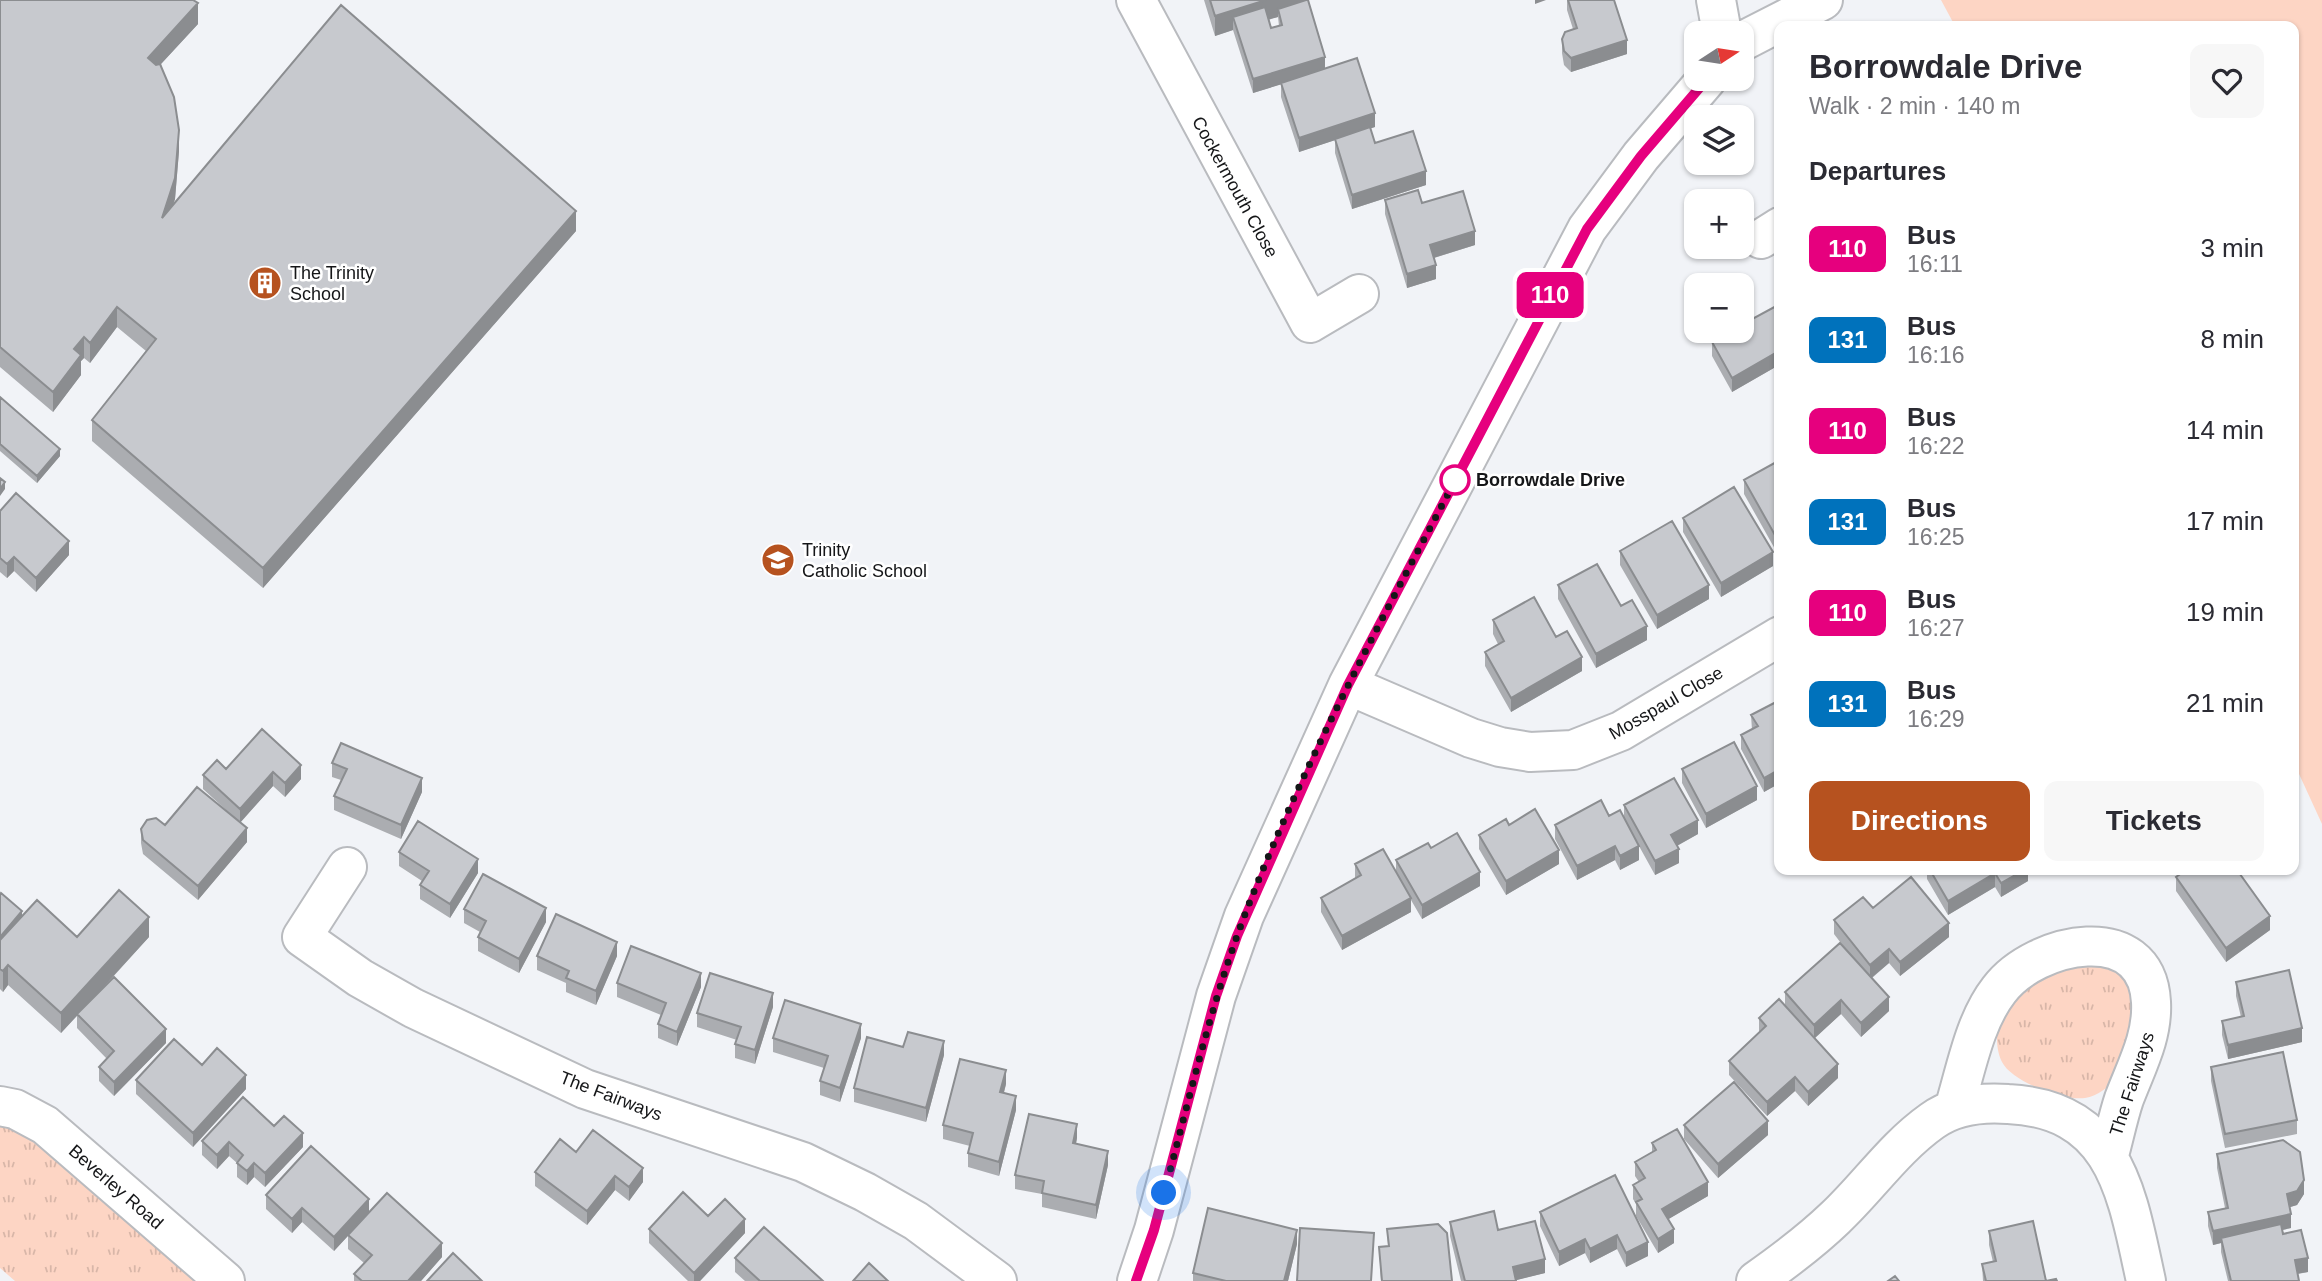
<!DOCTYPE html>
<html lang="en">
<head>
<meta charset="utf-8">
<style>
  :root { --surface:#fff; --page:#f7f7f7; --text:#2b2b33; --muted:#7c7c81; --accent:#b6521f }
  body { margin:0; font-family:Arial,sans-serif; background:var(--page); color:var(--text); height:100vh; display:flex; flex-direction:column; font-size:26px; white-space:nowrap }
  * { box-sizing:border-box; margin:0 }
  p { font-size:23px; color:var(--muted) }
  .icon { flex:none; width:38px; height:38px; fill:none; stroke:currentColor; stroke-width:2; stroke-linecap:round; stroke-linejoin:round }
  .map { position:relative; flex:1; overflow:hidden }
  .sheet { position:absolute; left:1774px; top:21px; width:525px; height:854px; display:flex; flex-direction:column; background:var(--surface); border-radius:14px; box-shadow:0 2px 5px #0004 }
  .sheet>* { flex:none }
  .badge { padding:0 14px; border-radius:10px; font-size:24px; line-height:46px }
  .needle { width:46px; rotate:78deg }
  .controls { position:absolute; left:1684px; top:21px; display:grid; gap:14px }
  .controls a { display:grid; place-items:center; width:70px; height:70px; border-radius:14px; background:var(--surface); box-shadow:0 2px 5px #0004; font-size:35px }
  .you { position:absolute; width:35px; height:35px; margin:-18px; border:5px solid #fff; border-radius:50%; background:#1a73e8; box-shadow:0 0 0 10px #1a73e833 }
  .map>.badge { position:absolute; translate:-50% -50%; box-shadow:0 0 0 4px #fff }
  h2 { padding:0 35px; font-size:26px; line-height:63px }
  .round { display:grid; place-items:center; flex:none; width:74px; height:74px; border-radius:14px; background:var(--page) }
  .head { display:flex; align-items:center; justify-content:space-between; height:119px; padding:0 35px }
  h1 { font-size:33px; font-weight:600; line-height:52px }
  .action { display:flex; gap:14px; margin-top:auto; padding:14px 35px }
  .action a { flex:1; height:80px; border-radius:14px; background:var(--accent); color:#fff; font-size:28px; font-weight:600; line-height:80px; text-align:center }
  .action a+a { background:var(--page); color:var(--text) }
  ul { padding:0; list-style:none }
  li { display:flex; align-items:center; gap:21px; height:91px; padding:0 35px }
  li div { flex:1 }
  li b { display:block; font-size:26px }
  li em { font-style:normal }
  li .badge { min-width:77px; font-weight:700; text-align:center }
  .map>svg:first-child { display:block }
  .grass { fill:url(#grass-tufts) }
  .garden { fill:#fdd5c4 }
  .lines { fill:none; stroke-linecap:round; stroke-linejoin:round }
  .street-casing { stroke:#b9bbbf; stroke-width:42 }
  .street { stroke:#fff; stroke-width:38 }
  .wall { fill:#abadb1; fill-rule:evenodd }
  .shaded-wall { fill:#8b8d90 }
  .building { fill:#c7c9ce; stroke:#8b8d90; stroke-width:2 }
  .line-casing { stroke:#fff; stroke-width:16 }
  .line { stroke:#e6007e; stroke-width:10 }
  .walk { stroke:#151618; stroke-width:7; stroke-dasharray:0 12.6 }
  .stop-dot { fill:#fff; stroke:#e6007e; stroke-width:3.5 }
  .labels { text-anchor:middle; stroke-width:5; stroke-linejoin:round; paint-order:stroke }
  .street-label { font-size:18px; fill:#151618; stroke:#fff }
  .poi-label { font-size:18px; fill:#151618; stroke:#fff; text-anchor:start }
  .stop-label { font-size:18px; font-weight:bold; fill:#151618; stroke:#fff; text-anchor:start }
</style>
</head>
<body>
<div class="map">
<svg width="2322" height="1281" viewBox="0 0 2322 1281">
  <defs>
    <pattern id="grass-tufts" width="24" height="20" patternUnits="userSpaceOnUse" patternTransform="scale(1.75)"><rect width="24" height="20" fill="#fdd5c4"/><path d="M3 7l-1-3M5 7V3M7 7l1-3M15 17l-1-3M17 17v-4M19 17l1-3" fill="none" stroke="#d8b6a8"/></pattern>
  </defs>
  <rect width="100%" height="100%" fill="#f1f3f7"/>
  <path class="grass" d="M2109,962L2139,989L2119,1078C2109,1086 2098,1096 2085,1098C2064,1101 2012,1082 2002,1062C1995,1048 1997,1033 1998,1018C2040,975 2049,971 2109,962Z
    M0,1124L26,1135L195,1281H15L0,1268Z"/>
  <path class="garden" d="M1941,0H2322V824L2294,763V26H1955Z"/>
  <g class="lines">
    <defs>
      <path id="street" d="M1136,0L1310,323L1359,294
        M1716,0L1722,33
        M1741,42L1823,0
        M1761,239L1780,227
        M1348,685L1471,738L1500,747L1530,752L1573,750L1621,731L1780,636
        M347,867L302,937L360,978L413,1008L585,1089L803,1162L865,1192L916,1221L997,1281
        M0,1106L15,1109L45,1125L225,1281
        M1954,1109C1966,1070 1974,1022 1999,990C2035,942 2147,918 2151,1002C2153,1037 2136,1067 2124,1099C2118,1117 2114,1137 2109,1155
        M1137,1281L1154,1230L1216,996L1244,916L1348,685L1587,229L1641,156L1707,79
        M1756,1281C1783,1262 1811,1241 1835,1218C1868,1187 1894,1148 1932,1121C1954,1105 1981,1102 2008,1104C2117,1109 2127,1195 2146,1281"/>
    </defs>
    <use href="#street" class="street-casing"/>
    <use href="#street" class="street"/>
  </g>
  <path class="wall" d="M0,0L198,24L161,64L179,151L175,199L173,205L576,231L263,588L92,441V420L146,351L117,327L90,363L84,358L81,361V375L53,412L0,367Z
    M1204,0H1308L1325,69L1375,127L1370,128L1375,143L1426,185L1352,209L1335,153V140L1299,152L1281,97V84L1253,93L1233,30L1215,36ZM1278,17L1279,26L1271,28L1269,19Z
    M1567,0H1614L1627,54L1571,72L1564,65L1562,53V39L1573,29L1567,10Z
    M1385,200L1422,203L1475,245L1434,258L1436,279L1407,288L1385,214Z
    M1780,304V367L1779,365L1732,392L1712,356V342Z
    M0,397L60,456L37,483L0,451Z
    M1780,460V558L1744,494V480Z
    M0,511L69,555L36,592L14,571L7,578L0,572Z
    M1683,518L1773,566L1721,597L1683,532Z
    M1620,551L1709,599L1657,629L1620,565Z
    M1558,585L1621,606L1647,640L1596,668L1558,599Z
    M1493,620L1556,637L1582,671L1511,712L1485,666V652L1498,644L1493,634Z
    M1780,700V783L1764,792L1741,749V735L1752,730L1751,715Z
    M262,729L301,779L285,797L273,786L240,822L247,842L198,900L143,854L141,843V829L236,819L203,789V775L226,769Z
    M332,763L422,792L401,839L334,810V796L341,780L332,777Z
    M1682,769L1757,800L1706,828L1682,783Z
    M1624,805L1698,834L1677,846L1679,863L1655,875L1639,846V860L1620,870L1615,860L1577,880L1555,839V825L1609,816L1624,817Z
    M1509,825L1559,864L1506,895L1479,849V835Z
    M1431,848L1480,886L1422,919L1411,900V912L1342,950L1321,912V898L1355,878V864L1396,872V860Z
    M399,852L478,873L450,918L420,899V885L422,881L399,866Z
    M1927,870H2028V881L2001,897L1995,887L1948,915L1927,879Z
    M2115,870H2146V872L2115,873Z
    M2176,877L2270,930L2226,962L2176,891Z
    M0,895L22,916L77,937H149L93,999L166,1043L114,1096L99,1081V1067L107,1059L77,1028V1016L61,1033L8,985L3,992L0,989Z
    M1873,908L1949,937L1900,976L1889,963L1872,978L1889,1011L1861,1037L1841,1014L1814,1038L1838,1078L1808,1106L1795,1091L1767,1116L1729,1075V1061L1759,1033V1018L1785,1006V992L1847,951L1834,934V920Z
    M464,909L546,922L519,973L478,951V937L480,932L464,923Z
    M537,956H617L596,1005L566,992V983L537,970Z
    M2236,982L2302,1042L2228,1059L2222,1035V1021L2241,1017L2236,996Z
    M617,983L701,987L677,1046L658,1038V1024L661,1015L617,997Z
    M773,1007L755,1064L735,1058V1044L737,1040L697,1027V1013Z
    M773,1038H861L840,1102L820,1095V1081L824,1068L773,1052Z
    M903,1047L944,1055L926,1122L854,1102V1088Z
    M202,1065L246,1089L193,1147L136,1094V1080Z
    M2211,1067L2297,1120V1134L2225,1148L2211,1081Z
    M1006,1084L1004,1093L1016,1110L999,1176L968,1167V1153L970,1146L943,1139V1125Z
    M1684,1125L1768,1135L1718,1178L1684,1139Z
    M274,1126L303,1147L265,1187L254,1177L247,1185L237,1177V1163L229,1156L217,1169L202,1155V1141Z
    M1077,1138L1076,1144L1108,1165L1096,1219L1042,1207V1194L1015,1189V1175Z
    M1652,1143L1708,1196L1668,1219L1674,1243L1658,1253L1636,1216V1204L1633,1199V1185L1639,1182L1635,1176V1162L1652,1152Z
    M576,1152L643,1182L629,1201L615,1190L587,1225L535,1186V1172Z
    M2217,1154L2304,1194L2297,1205L2290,1207L2291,1228L2282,1230L2283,1234L2308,1272L2298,1274L2299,1281H2228L2221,1252V1243L2213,1245L2208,1226V1212L2225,1208L2217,1168Z
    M1615,1175L1648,1256L1626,1267L1617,1249L1590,1263L1585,1253L1559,1266L1540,1226V1212Z
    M266,1195L369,1212L442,1257L421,1281H354V1274L364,1263L348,1249V1236L334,1251L302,1222L292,1233L266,1209Z
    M708,1216L745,1233L700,1281H688L649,1243V1229Z
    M1450,1222L1498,1230L1545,1273L1516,1280V1281H1461L1450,1236Z
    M1387,1229L1452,1281H1381L1379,1247L1388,1246Z
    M1989,1231L2046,1281H2057H1983L1982,1264L1993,1262L1989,1245Z
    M1297,1244L1288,1281H1193V1273Z
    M735,1258L823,1281H745L735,1272Z"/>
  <path class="shaded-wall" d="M1266,0H1307L1278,9V17L1237,29L1233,17V30L1215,36V16Z
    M1535,0H1546L1535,4Z
    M198,3V24L148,78V58Z
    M1627,40V54L1571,72V58Z
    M1325,57V71L1253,93V79Z
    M1375,113V127L1299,152V138Z
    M179,130V151L175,199L162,238V218Z
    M1426,171V185L1352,209V195Z
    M576,211V231L263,588V568Z
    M1475,231V245L1430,259V245Z
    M1436,265V279L1407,288V274Z
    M117,307V327L90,363V343Z
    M84,337V358L81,361V375L53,412V392L74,349Z
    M1779,351V365L1732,392V378Z
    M60,449V456L37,483V476Z
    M5,482V489L0,496V489Z
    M69,541V555L36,592V578Z
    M1773,552V566L1721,597V583Z
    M14,557V571L7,578V564Z
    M1709,585V599L1657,629V615Z
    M1647,626V640L1596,668V654Z
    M1582,657V671L1511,712V698Z
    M301,765V779L285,797V783Z
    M1780,769V783L1764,792V778Z
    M273,772V786L240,823V809Z
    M422,778V792L401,839V825Z
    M1757,786V800L1706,828V814Z
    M1698,820V834L1671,849V835Z
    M247,828V842L198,900V886Z
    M1615,846V860L1577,880V866Z
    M1639,846V860L1620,870V856Z
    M1679,849V863L1655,875V861Z
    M1559,850V864L1506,895V881Z
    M478,859V873L450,918V904Z
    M2024,870H2028V881L2001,897V883Z
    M1480,872V886L1422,919V905Z
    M1995,873V887L1948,915V901Z
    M1411,898V912L1342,950V936Z
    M546,908V922L519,973V959Z
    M22,911V918L0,944V937Z
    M2270,916V930L2226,962V948Z
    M149,917V937L61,1033V1013Z
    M1949,923V937L1900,976V962Z
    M617,942V956L596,1005V991Z
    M1889,949V963L1870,979V965Z
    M8,965V985L3,992V971Z
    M701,973V987L677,1046V1032Z
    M773,993V1007L755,1064V1050Z
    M1889,997V1011L1861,1037V1023Z
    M1841,1000V1014L1814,1039V1025Z
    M861,1024V1038L840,1102V1088Z
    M2302,1028V1042L2228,1059V1045Z
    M166,1029V1043L114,1096V1082Z
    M944,1041V1055L926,1122V1108Z
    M1838,1064V1078L1808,1106V1092Z
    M1006,1070V1084L1000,1106V1092Z
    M246,1075V1089L193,1147V1133Z
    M1795,1077V1091L1767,1116V1102Z
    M1016,1096V1110L999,1176V1162Z
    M1768,1121V1135L1718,1178V1164Z
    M1077,1124V1138L1073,1157V1143Z
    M303,1133V1147L265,1187V1173Z
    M229,1142V1156L217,1169V1155Z
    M1108,1151V1165L1096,1219V1205Z
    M254,1163V1177L247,1185V1171Z
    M643,1168V1182L629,1201V1187Z
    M615,1176V1190L587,1225V1211Z
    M2304,1180V1194L2297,1205L2287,1208V1194Z
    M1708,1182V1196L1662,1223V1209Z
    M369,1199V1213L334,1251V1237Z
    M302,1208V1222L292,1233V1219Z
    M2291,1214V1228L2222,1243L2221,1238V1243L2213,1245V1231Z
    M745,1219V1233L700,1281H694V1273Z
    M1674,1229V1243L1658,1253V1239Z
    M1297,1230V1244L1288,1281H1284Z
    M1617,1235V1249L1590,1263V1249Z
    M1585,1239V1253L1559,1266V1252Z
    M1648,1242V1256L1626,1267V1253Z
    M442,1243V1257L421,1281H408Z
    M2308,1258V1272L2295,1274V1260Z
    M1545,1259V1273L1513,1281V1267Z"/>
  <path class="building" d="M0,0H193L198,3L148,58L156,65L160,64L174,97L179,130L175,178L162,218L341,5L576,211L263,568L92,420L156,339L117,307L90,343L84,337L74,349L81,355L53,392L0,347Z
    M1210,0H1266L1215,16Z
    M1306,0H1308L1325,57L1253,79L1233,17L1265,7L1271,28L1282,25L1278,9Z
    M1568,0H1614L1627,40L1571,58L1564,51L1562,39L1565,32L1577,28Z
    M1357,58L1375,113L1299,138L1281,83Z
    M1370,127L1375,143L1413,131L1426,171L1352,195L1335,139Z
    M1418,190L1422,203L1463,191L1475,231L1430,245L1436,265L1407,274L1385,200Z
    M1780,304V352L1779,351L1732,378L1712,342L1732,331H1741V325Z
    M0,397L60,449L37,476L0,444Z
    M1780,460V544L1744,480Z
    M0,478L5,482L0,489Z
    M1734,487L1773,552L1721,583L1683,518Z
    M16,493L69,541L36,578L14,557L7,564L0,558V511Z
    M1672,521L1709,585L1657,615L1620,551Z
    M1597,564L1621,606L1632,600L1647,626L1596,654L1558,585Z
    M1534,597L1556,637L1567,631L1582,657L1511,698L1485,652L1504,641L1493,620Z
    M1780,700V769L1764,778L1741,735L1758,726L1751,715Z
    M262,729L301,765L285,783L273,772L240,809L203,775L217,760L226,769Z
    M1734,742L1757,786L1706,814L1682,769Z
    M341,743L422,778L401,825L334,796L347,769L332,763Z
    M1674,778L1698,820L1671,835L1679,849L1655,861L1624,805Z
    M197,787L247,828L198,886L143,840L141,829L147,820L156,818L165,825Z
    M1601,800L1609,816L1620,810L1639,846L1620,856L1615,846L1577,866L1555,825Z
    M1535,809L1559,850L1506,881L1479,835L1506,819L1509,825Z
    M418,821L478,859L450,904L420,885L429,871L399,852Z
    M1457,833L1480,872L1422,905L1396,860L1428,843L1431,848Z
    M1383,849L1411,898L1342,936L1321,898L1361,875L1355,864Z
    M1930,870H2024L2001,883L1995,873L1948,901Z
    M2186,870H2237L2270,916L2226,948L2176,877Z
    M483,874L546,908L519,959L478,937L486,921L464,909Z
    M1911,877L1949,923L1900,962L1889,949L1870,965L1834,920L1863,897L1873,908Z
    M119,890L149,917L61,1013L8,965L3,971L0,969V940L37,900L77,937Z
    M1,893L22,911L0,937V895Z
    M556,914L617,942L596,991L566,978L569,971L537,956Z
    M1840,943L1889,997L1861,1023L1841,1000L1814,1025L1785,992Z
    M631,946L701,973L677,1032L658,1024L666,1003L617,983Z
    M2289,970L2302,1028L2228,1045L2222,1021L2244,1016L2236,982Z
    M710,973L773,993L755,1050L735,1044L741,1027L697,1013Z
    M114,977L166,1029L114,1082L99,1067L114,1051L77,1014Z
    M1779,999L1838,1064L1808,1092L1795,1077L1767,1102L1729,1061L1766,1026L1759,1018Z
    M785,1000L861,1024L840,1088L820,1081L828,1056L773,1038Z
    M908,1032L944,1041L926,1108L854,1088L867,1037L903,1047Z
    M174,1039L202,1065L217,1048L246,1075L193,1133L136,1080Z
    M2283,1052L2297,1120L2225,1134L2211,1067Z
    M960,1059L1006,1070L1000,1092L1016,1096L999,1162L968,1153L973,1133L943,1125Z
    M1734,1082L1768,1121L1718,1164L1684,1125Z
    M243,1097L274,1126L284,1116L303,1133L265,1173L254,1163L247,1171L237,1163L243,1155L229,1142L217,1155L202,1141Z
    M1029,1114L1077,1124L1073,1143L1108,1151L1096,1205L1042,1193L1044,1181L1015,1175Z
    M1677,1129L1708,1182L1662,1209L1674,1229L1658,1239L1636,1202L1642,1199L1633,1185L1645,1178L1635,1162L1656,1150L1652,1143Z
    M593,1130L643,1168L629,1187L615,1176L587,1211L535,1172L560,1139L576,1152Z
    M2283,1140L2300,1152L2304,1180L2297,1191L2287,1194L2291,1214L2213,1231L2208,1212L2228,1208L2217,1154Z
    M311,1146L369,1199L334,1237L302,1208L292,1219L266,1195Z
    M1615,1175L1648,1242L1626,1253L1617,1235L1590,1249L1585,1239L1559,1252L1540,1212Z
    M683,1192L708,1216L725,1199L745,1219L694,1273L649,1229Z
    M387,1193L442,1243L408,1281H362L354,1274L372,1255L348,1235Z
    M1208,1208L1297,1230L1284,1281H1226L1193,1273Z
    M1494,1211L1498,1230L1535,1221L1545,1259L1513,1267L1516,1281H1465L1450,1222Z
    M2033,1221L2046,1281L2056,1279L2057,1281H1986L1982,1264L1996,1261L1989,1231Z
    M1438,1224L1447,1233L1452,1281H1382L1379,1247L1389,1246L1387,1229Z
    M2281,1224L2283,1234L2301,1230L2308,1258L2295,1260L2299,1281H2231L2221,1238Z
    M764,1227L823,1281H760L735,1258Z
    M1300,1228L1374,1233L1371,1281H1297Z
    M453,1253L482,1281H427Z
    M869,1263L888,1281H853Z
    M1895,1276L1899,1281H1888Z"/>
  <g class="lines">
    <defs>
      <path id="line" d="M1136,1281L1154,1230L1216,996L1237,936L1348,685L1587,229L1641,156L1707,79"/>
    </defs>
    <use href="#line" class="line-casing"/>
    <use href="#line" class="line"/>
    <path class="walk" d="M1164,1193C1189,1101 1210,1007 1244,917C1302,765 1381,621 1457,477L1455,480"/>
  </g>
  <defs>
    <symbol id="building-disc" viewBox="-11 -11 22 22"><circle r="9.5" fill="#b6521f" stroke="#fff"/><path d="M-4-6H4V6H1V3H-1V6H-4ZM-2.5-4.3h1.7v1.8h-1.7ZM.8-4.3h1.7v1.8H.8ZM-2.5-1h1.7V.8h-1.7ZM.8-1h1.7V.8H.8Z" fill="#fff"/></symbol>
    <symbol id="school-disc" viewBox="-11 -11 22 22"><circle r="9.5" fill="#b6521f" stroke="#fff"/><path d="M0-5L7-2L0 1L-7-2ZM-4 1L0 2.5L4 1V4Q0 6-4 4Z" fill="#fff"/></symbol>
  </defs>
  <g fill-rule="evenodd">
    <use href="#building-disc" x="246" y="264" width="38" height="38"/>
    <use href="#school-disc" x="759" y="541" width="38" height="38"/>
  </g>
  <circle class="stop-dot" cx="1455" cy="480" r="14"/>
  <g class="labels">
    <g class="street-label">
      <text transform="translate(1235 187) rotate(61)" y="6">Cockermouth Close</text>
      <text transform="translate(1666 703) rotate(-30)" y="6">Mosspaul Close</text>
      <text transform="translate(2132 1084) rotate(-72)" y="6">The Fairways</text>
      <text transform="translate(611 1096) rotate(21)" y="6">The Fairways</text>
      <text transform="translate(116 1187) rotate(41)" y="6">Beverley Road</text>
    </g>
    <g class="poi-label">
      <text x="290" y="279">The Trinity<tspan x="290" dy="21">School</tspan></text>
      <text x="802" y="556">Trinity<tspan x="802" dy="21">Catholic School</tspan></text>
    </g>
    <g class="stop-label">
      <text x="1476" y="486">Borrowdale Drive</text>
    </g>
  </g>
</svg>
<div class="controls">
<a><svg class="needle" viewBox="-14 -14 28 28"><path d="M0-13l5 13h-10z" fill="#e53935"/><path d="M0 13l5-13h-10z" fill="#7c7c81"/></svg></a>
<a><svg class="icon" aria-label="layers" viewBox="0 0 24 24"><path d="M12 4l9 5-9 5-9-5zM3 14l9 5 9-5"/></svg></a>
<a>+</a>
<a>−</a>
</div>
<div class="you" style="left:1164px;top:1193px"></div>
<b class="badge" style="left:1550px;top:295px;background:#e6007e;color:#fff">110</b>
<section class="sheet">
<div class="head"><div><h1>Borrowdale Drive</h1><p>Walk · 2 min · 140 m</p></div><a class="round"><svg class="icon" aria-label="heart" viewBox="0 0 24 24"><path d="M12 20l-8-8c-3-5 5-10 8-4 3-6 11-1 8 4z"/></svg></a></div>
<h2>Departures</h2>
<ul>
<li><span class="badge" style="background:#e6007e;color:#fff">110</span><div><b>Bus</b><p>16:11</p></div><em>3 min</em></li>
<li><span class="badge" style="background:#0072bc;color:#fff">131</span><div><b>Bus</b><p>16:16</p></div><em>8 min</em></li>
<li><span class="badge" style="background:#e6007e;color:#fff">110</span><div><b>Bus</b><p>16:22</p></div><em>14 min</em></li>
<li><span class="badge" style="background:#0072bc;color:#fff">131</span><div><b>Bus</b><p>16:25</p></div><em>17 min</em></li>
<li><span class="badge" style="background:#e6007e;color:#fff">110</span><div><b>Bus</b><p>16:27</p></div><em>19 min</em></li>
<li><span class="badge" style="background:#0072bc;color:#fff">131</span><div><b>Bus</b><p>16:29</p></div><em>21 min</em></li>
</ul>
<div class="action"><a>Directions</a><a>Tickets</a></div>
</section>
</div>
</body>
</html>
